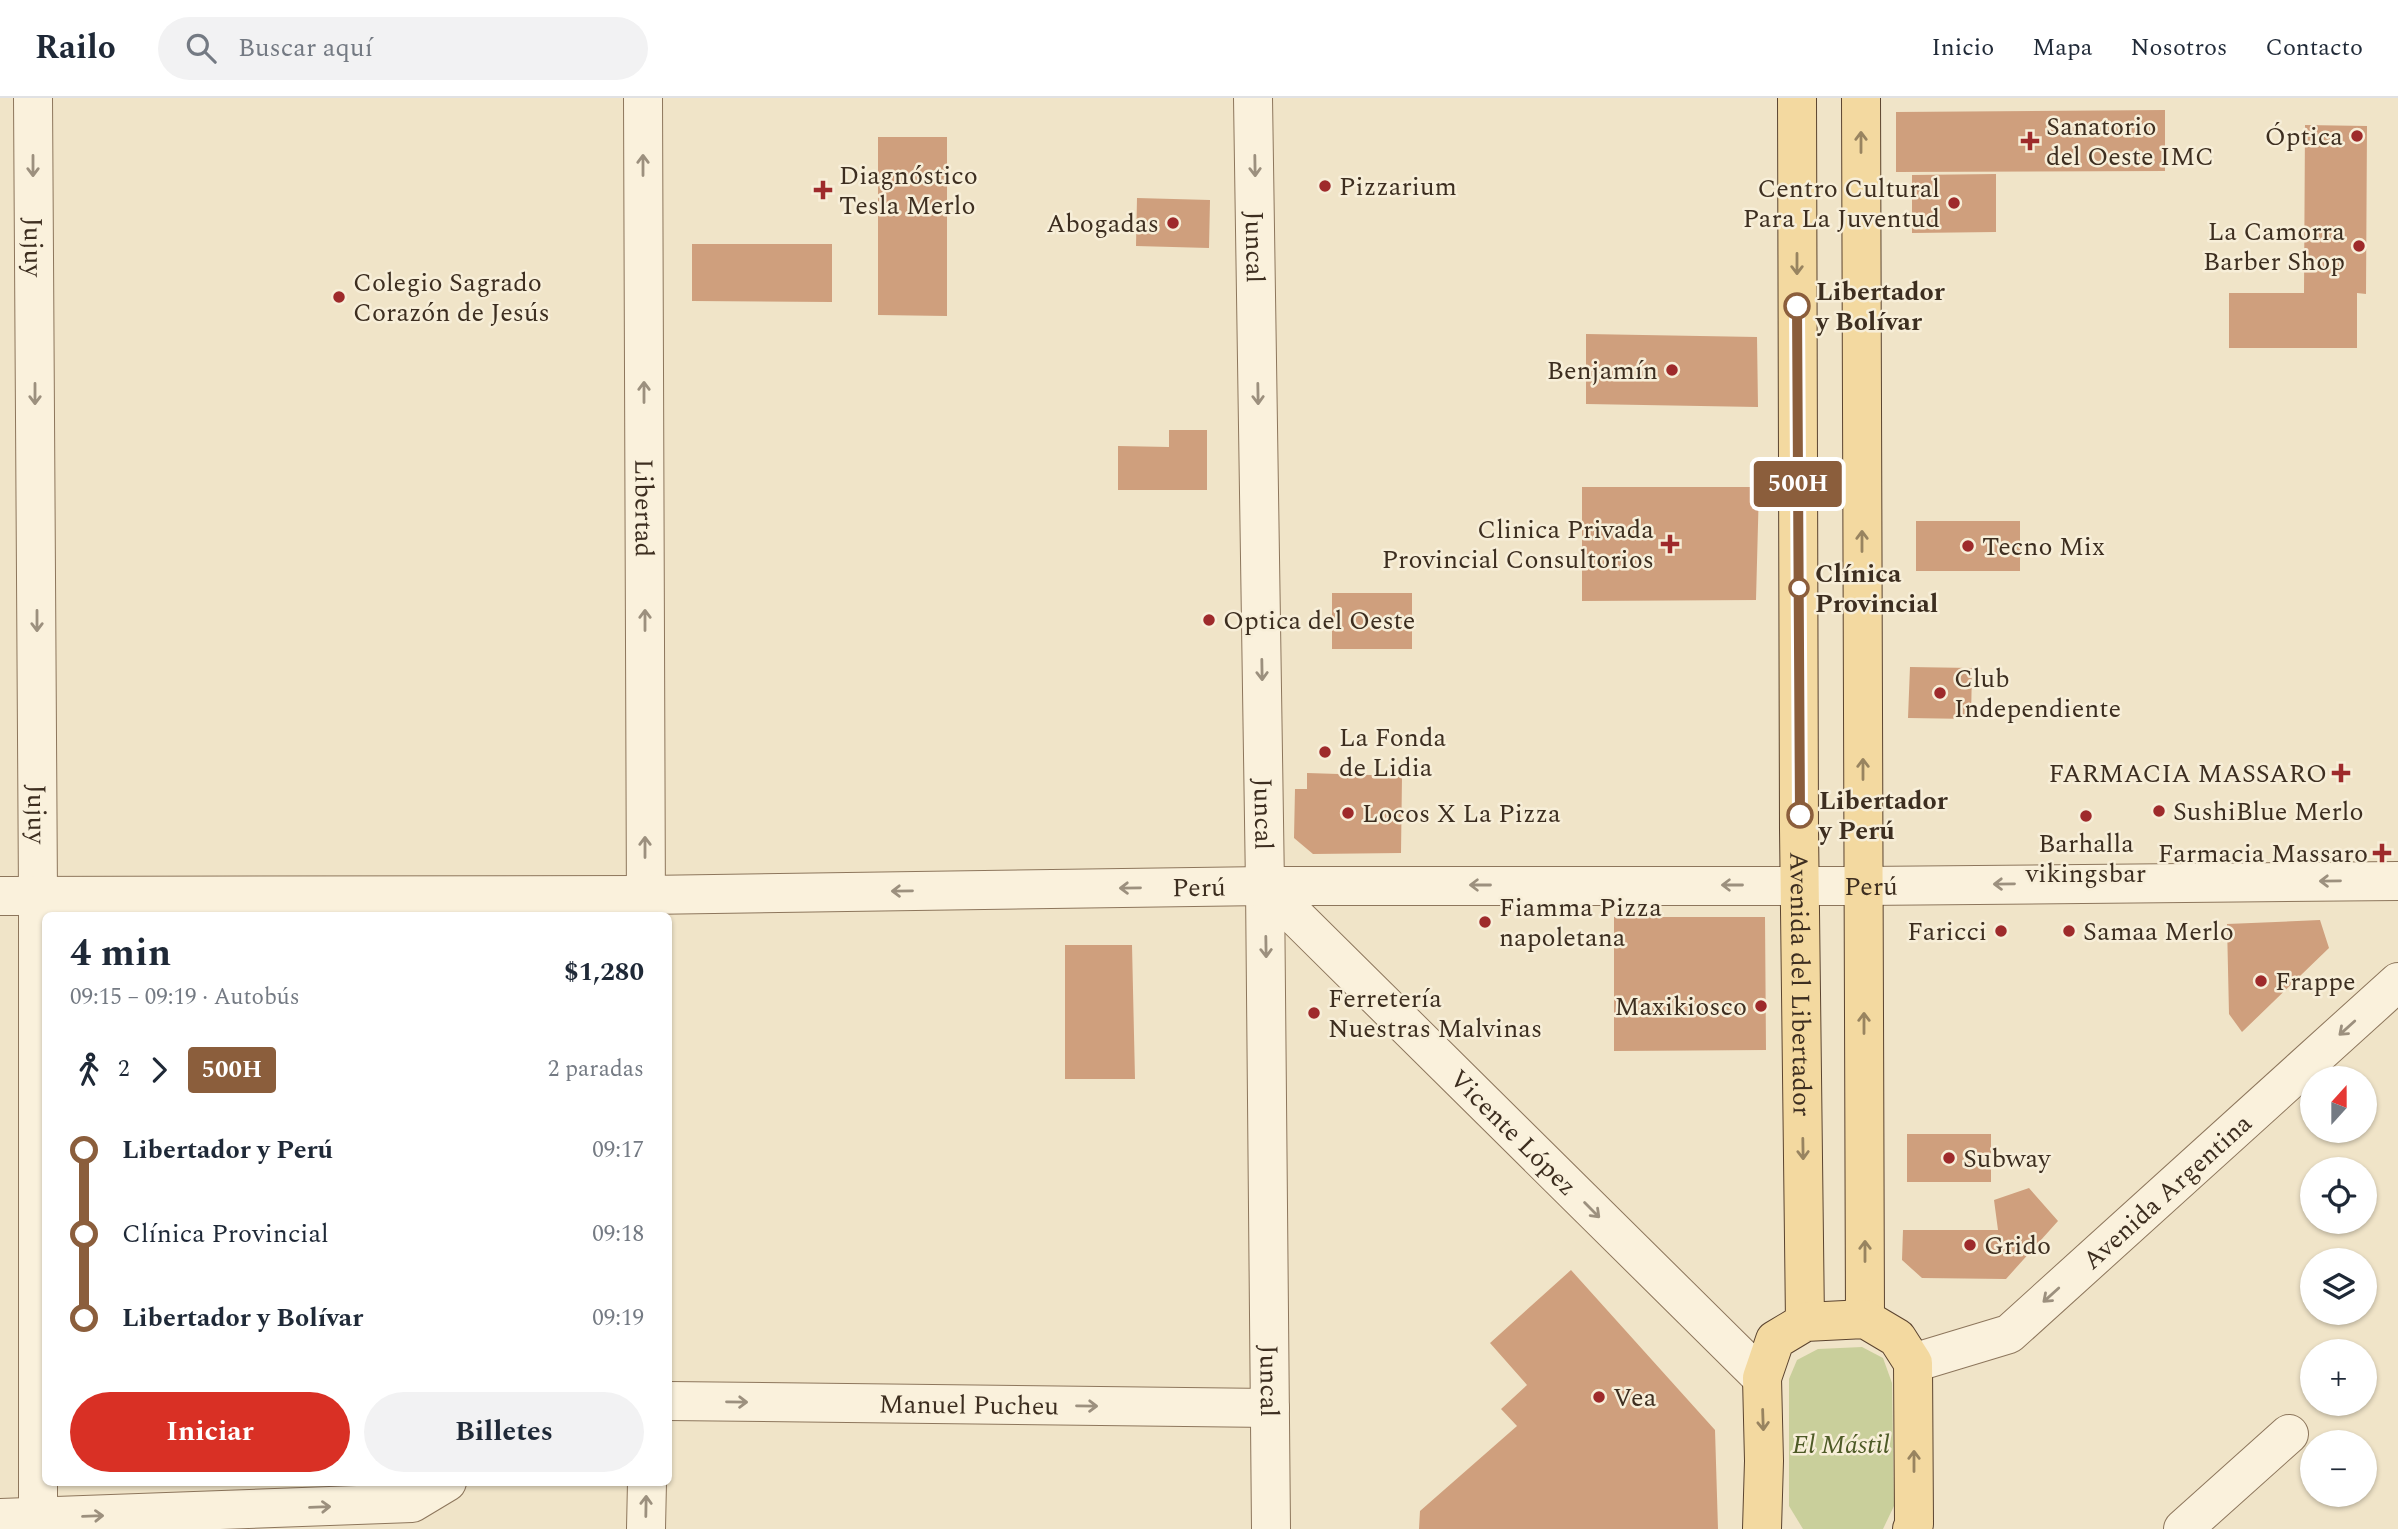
<!DOCTYPE html>
<html lang="es">
<head>
<meta charset="utf-8">
<style>
  :root { --surface:#fff; --page:#f2f2f3; --text:#1f2937; --muted:#747a83; --line:#e0e1e3; --accent:#d93025 }
  body { margin:0; font-family:Spectral,serif; background:var(--page); color:var(--text); height:100vh; display:flex; flex-direction:column; font-size:26px; white-space:nowrap }
  * { box-sizing:border-box; margin:0 }
  p { font-size:23px; color:var(--muted) }
  .icon { flex:none; width:38px; height:38px; fill:none; stroke:currentColor; stroke-width:2; stroke-linecap:round; stroke-linejoin:round }
  .map { position:relative; flex:1; overflow:hidden }
  .details { position:absolute; left:42px; top:814px; width:630px; height:574px; display:flex; flex-direction:column; background:var(--surface); border-radius:10px; box-shadow:0 2px 5px #0004 }
  .details>* { flex:none }
  .badge { padding:0 14px; border-radius:5px; font-size:24px; line-height:46px }
  .needle { width:46px; rotate:21deg }
  .fabs { position:absolute; left:2300px; top:968px; display:grid; gap:14px }
  .fabs a { display:grid; place-items:center; width:77px; height:77px; border-radius:50%; background:var(--surface); box-shadow:0 2px 5px #0004; font-size:35px }
  .map>.badge { position:absolute; translate:-50% -50%; box-shadow:0 0 0 4px #fff }
  .legs { display:flex; align-items:center; gap:10px; height:77px; padding:0 28px; font-size:23px }
  .legs p { margin-inline-start:auto }
  .headline { display:flex; align-items:center; justify-content:space-between; height:119px; padding:0 28px }
  h1 { font-size:38px; font-weight:700; line-height:52px }
  .cta { display:flex; gap:14px; margin-top:auto; padding:14px 28px }
  .cta a { flex:1; height:80px; border-radius:42px; background:var(--accent); color:#fff; font-size:28px; font-weight:700; line-height:80px; text-align:center }
  .cta a+a { background:var(--page); color:var(--text) }
  ul { padding:0 28px; list-style:none }
  li { display:flex; align-items:center; gap:24px; height:84px; font-size:26px }
  li i { display:grid; place-items:center; width:10px; height:100%; margin:0 9px; background:currentColor }
  li i::after { content:''; width:18px; height:18px; margin:-9px; border:5px solid; border-radius:50%; background:var(--surface) }
  li p { margin-inline-start:auto }
  li:first-child i { background:linear-gradient(#0000 50%,currentColor 0) }
  li:last-child i { background:linear-gradient(currentColor 50%,#0000 0) }
  header { display:flex; align-items:center; gap:42px; box-sizing:border-box; height:98px; padding:0 35px; background:var(--surface); border-bottom:2px solid var(--line) }
  header strong { font-size:33px }
  nav { display:flex; gap:38px; margin-inline-start:auto; font-size:24px }
  .search { width:490px; height:63px; background:var(--page); display:flex; align-items:center; gap:18px; box-sizing:border-box; padding:0 24px; border-radius:38px; color:var(--muted); font-size:26px }
  .map>svg:first-child { display:block }
  .green { fill:#c9cf9b }
  .building { fill:#cf9f7d }
  .lines { fill:none; stroke-linecap:round; stroke-linejoin:round }
  .minor-casing { stroke:#8d765c; stroke-width:40 }
  .major-casing { stroke:#5b4430; stroke-width:40 }
  .minor { stroke:#faf1dc; stroke-width:38 }
  .major { stroke:#f3d9a0; stroke-width:38 }
  .oneway { stroke:#988460 }
  .oneway2 { stroke:#9c907e }
  .line-1-casing { stroke:#fff; stroke-width:16 }
  .line-1 { stroke:#8b5e3c; stroke-width:10 }
  .poi-dot { fill:#9e2a2b; stroke:#f7eed8; stroke-width:2.5 }
  .stop-1-dot { fill:#fff; stroke:#8b5e3c; stroke-width:3.5 }
  .labels { text-anchor:middle; stroke-width:5; stroke-linejoin:round; paint-order:stroke }
  .poi-label { font-size:26px; fill:#3d2e20; stroke:#f7eed8; text-anchor:start }
  .street-label { font-size:26px; fill:#3d2e20; stroke:#f7eed8 }
  .stop-label { font-size:26px; font-weight:bold; fill:#3d2e20; stroke:#f7eed8; text-anchor:start }
  .park-label { font-size:26px; font-style:italic; fill:#4d5a26; stroke:#f7eed8 }
</style>
</head>
<body>
<header>
<strong>Railo</strong>
<div class="search"><svg class="icon" aria-label="search" viewBox="0 0 24 24"><circle cx="10" cy="10" r="6"/><path d="M15 15l6 6"/></svg>Buscar aquí</div>
<nav><a>Inicio</a><a>Mapa</a><a>Nosotros</a><a>Contacto</a></nav>
</header>
<div class="map">
<svg width="2398" height="1431" viewBox="0 0 2398 1431">
  <rect width="100%" height="100%" fill="#f0e4c8"/>
  <path class="green" d="M1862,1249L1883,1260L1892,1285L1894,1408L1883,1431H1803L1789,1408V1281L1797,1262L1818,1251Z"/>
  <path class="building" d="M2165,12V73L1896,74V14Z
    M2305,27L2367,28L2366,196L2357,195V250H2229V195H2304Z
    M878,39H947V218L878,217Z
    M1996,76V134L1912,135V77Z
    M1137,100L1210,102L1209,150L1136,148Z
    M692,146H832V204L692,203Z
    M1586,236L1757,239L1758,309L1586,306Z
    M1169,332H1207V392H1118V348L1169,349Z
    M1582,389H1759L1756,502L1582,503Z
    M1916,423H2020V473H1916Z
    M1332,495H1412V551H1332Z
    M1910,569L1972,570L1971,621L1908,620Z
    M1307,675L1402,678L1401,755L1313,756L1294,740L1295,691H1307Z
    M1614,819H1765L1766,952L1614,953Z
    M2320,822L2329,850L2242,934L2229,916L2227,826Z
    M1065,847H1132L1135,981H1065Z
    M1907,1036H1991V1084H1907Z
    M2029,1090L2058,1123L2006,1181L1922,1180L1902,1162L1903,1132H1998L1994,1102Z
    M1571,1172L1715,1332L1718,1431H1419L1420,1413L1517,1328L1501,1311L1527,1287L1490,1245Z"/>
  <g class="lines">
    <defs>
      <g id="minor">
        <path id="s1" d="M33,0L38,798V1431"/>
        <path id="s2" d="M643,0L646,817"/>
        <path id="s3" d="M1253,0L1265,788L1271,1431"/>
        <path id="s4" d="M1265,788L1762,1280"/>
        <path id="s5" d="M0,798L646,797L1265,788H1863L2398,783"/>
        <path id="s6" d="M1913,1265L2009,1236L2398,884"/>
        <path id="s7" d="M668,1303L1270,1310"/>
        <path d="M0,1420L412,1405L447,1384"/>
        <path d="M646,1431L647,1384"/>
        <path d="M2183,1431L2289,1336"/>
      </g>
      <g id="major">
        <path id="s8" d="M1797,0L1799,731L1805,1224"/>
        <path d="M1861,0L1865,1221"/>
        <path d="M1762,1431L1764,1363L1762,1280L1775,1242L1805,1224L1865,1221L1897,1240L1913,1265L1914,1426L1912,1431"/>
      </g>
    </defs>
    <use href="#minor" class="minor-casing"/>
    <use href="#major" class="major-casing"/>
    <use href="#minor" class="minor"/>
    <use href="#major" class="major"/>
  </g>
  <defs><path id="oneway-shaft" d="M-6 0H5M1.5-3L5.5 0L1.5 3" fill="none" stroke-width="1.6" stroke-linecap="round" stroke-linejoin="round" transform="scale(1.75)"/></defs>
  <g class="oneway">
    <use href="#oneway-shaft" transform="translate(1861 44) rotate(-90)"/>
    <use href="#oneway-shaft" transform="translate(1797 166) rotate(90)"/>
    <use href="#oneway-shaft" transform="translate(1862 443) rotate(-90)"/>
    <use href="#oneway-shaft" transform="translate(1863 671) rotate(-90)"/>
    <use href="#oneway-shaft" transform="translate(1864 925) rotate(-90)"/>
    <use href="#oneway-shaft" transform="translate(1803 1051) rotate(89)"/>
    <use href="#oneway-shaft" transform="translate(1865 1153) rotate(-90)"/>
    <use href="#oneway-shaft" transform="translate(1763 1322) rotate(88)"/>
    <use href="#oneway-shaft" transform="translate(1914 1363) rotate(-90)"/>
  </g>
  <g class="oneway2">
    <use href="#oneway-shaft" transform="translate(643 67) rotate(-90)"/>
    <use href="#oneway-shaft" transform="translate(33 68) rotate(90)"/>
    <use href="#oneway-shaft" transform="translate(1255 68) rotate(89)"/>
    <use href="#oneway-shaft" transform="translate(644 294) rotate(-90)"/>
    <use href="#oneway-shaft" transform="translate(35 296) rotate(90)"/>
    <use href="#oneway-shaft" transform="translate(1258 296) rotate(89)"/>
    <use href="#oneway-shaft" transform="translate(645 522) rotate(-90)"/>
    <use href="#oneway-shaft" transform="translate(37 523) rotate(90)"/>
    <use href="#oneway-shaft" transform="translate(1262 572) rotate(89)"/>
    <use href="#oneway-shaft" transform="translate(645 749) rotate(-90)"/>
    <use href="#oneway-shaft" transform="translate(2330 783) rotate(179)"/>
    <use href="#oneway-shaft" transform="translate(2004 786) rotate(179)"/>
    <use href="#oneway-shaft" transform="translate(1480 787) rotate(180)"/>
    <use href="#oneway-shaft" transform="translate(1732 787) rotate(180)"/>
    <use href="#oneway-shaft" transform="translate(1130 790) rotate(179)"/>
    <use href="#oneway-shaft" transform="translate(902 793) rotate(179)"/>
    <use href="#oneway-shaft" transform="translate(1266 849) rotate(89)"/>
    <use href="#oneway-shaft" transform="translate(2347 930) rotate(138)"/>
    <use href="#oneway-shaft" transform="translate(1592 1112) rotate(45)"/>
    <use href="#oneway-shaft" transform="translate(2051 1197) rotate(138)"/>
    <use href="#oneway-shaft" transform="translate(737 1304) rotate(1)"/>
    <use href="#oneway-shaft" transform="translate(1087 1308) rotate(1)"/>
    <use href="#oneway-shaft" transform="translate(646 1408) rotate(-89)"/>
    <use href="#oneway-shaft" transform="translate(320 1409) rotate(-2)"/>
    <use href="#oneway-shaft" transform="translate(93 1418) rotate(-2)"/>
  </g>
  <g class="lines">
    <defs>
      <path id="line-1" d="M1797,208L1800,717"/>
    </defs>
    <use href="#line-1" class="line-1-casing"/>
    <use href="#line-1" class="line-1"/>
  </g>
  <g class="poi-dot">
    <circle cx="2357" cy="38" r="7"/>
    <path d="M2026.5 32.5h7v7h7v7h-7v7h-7v-7h-7v-7h7z"/>
    <circle cx="1325" cy="88" r="7"/>
    <path d="M819.5 81.5h7v7h7v7h-7v7h-7v-7h-7v-7h7z"/>
    <circle cx="1954" cy="105" r="7"/>
    <circle cx="1173" cy="125" r="7"/>
    <circle cx="2359" cy="148" r="7"/>
    <circle cx="339" cy="199" r="7"/>
    <circle cx="1672" cy="272" r="7"/>
    <path d="M1666.5 435.5h7v7h7v7h-7v7h-7v-7h-7v-7h7z"/>
    <circle cx="1968" cy="448" r="7"/>
    <circle cx="1209" cy="522" r="7"/>
    <circle cx="1940" cy="595" r="7"/>
    <circle cx="1325" cy="654" r="7"/>
    <path d="M2337.5 664.5h7v7h7v7h-7v7h-7v-7h-7v-7h7z"/>
    <circle cx="2159" cy="713" r="7"/>
    <circle cx="1348" cy="715" r="7"/>
    <circle cx="2086" cy="718" r="7"/>
    <path d="M2378.5 744.5h7v7h7v7h-7v7h-7v-7h-7v-7h7z"/>
    <circle cx="1485" cy="824" r="7"/>
    <circle cx="2001" cy="833" r="7"/>
    <circle cx="2069" cy="833" r="7"/>
    <circle cx="2261" cy="883" r="7"/>
    <circle cx="1761" cy="908" r="7"/>
    <circle cx="1314" cy="915" r="7"/>
    <circle cx="1949" cy="1060" r="7"/>
    <circle cx="1970" cy="1147" r="7"/>
    <circle cx="1599" cy="1299" r="7"/>
  </g>
  <g class="stop-1-dot">
    <circle cx="1797" cy="208" r="12"/>
    <circle cx="1799" cy="490" r="9"/>
    <circle cx="1800" cy="717" r="12"/>
  </g>
  <g class="labels">
    <g class="poi-label">
      <text x="2046" y="37">Sanatorio<tspan x="2046" dy="30">del Oeste IMC</tspan></text>
      <text x="2343" y="47" text-anchor="end">Óptica</text>
      <text x="839" y="86">Diagnóstico<tspan x="839" dy="30">Tesla Merlo</tspan></text>
      <text x="1339" y="97">Pizzarium</text>
      <text x="1940" y="99" text-anchor="end">Centro Cultural<tspan x="1940" dy="30">Para La Juventud</tspan></text>
      <text x="1159" y="134" text-anchor="end">Abogadas</text>
      <text x="2345" y="142" text-anchor="end">La Camorra<tspan x="2345" dy="30">Barber Shop</tspan></text>
      <text x="353" y="193">Colegio Sagrado<tspan x="353" dy="30">Corazón de Jesús</tspan></text>
      <text x="1658" y="281" text-anchor="end">Benjamín</text>
      <text x="1654" y="440" text-anchor="end">Clinica Privada<tspan x="1654" dy="30">Provincial Consultorios</tspan></text>
      <text x="1982" y="457">Tecno Mix</text>
      <text x="1223" y="531">Optica del Oeste</text>
      <text x="1954" y="589">Club<tspan x="1954" dy="30">Independiente</tspan></text>
      <text x="1339" y="648">La Fonda<tspan x="1339" dy="30">de Lidia</tspan></text>
      <text x="2327" y="684" text-anchor="end">FARMACIA MASSARO</text>
      <text x="2173" y="722">SushiBlue Merlo</text>
      <text x="1362" y="724">Locos X La Pizza</text>
      <text x="2086" y="754" text-anchor="middle">Barhalla<tspan x="2086" dy="30">vikingsbar</tspan></text>
      <text x="2368" y="764" text-anchor="end">Farmacia Massaro</text>
      <text x="1499" y="818">Fiamma Pizza<tspan x="1499" dy="30">napoletana</tspan></text>
      <text x="1987" y="842" text-anchor="end">Faricci</text>
      <text x="2083" y="842">Samaa Merlo</text>
      <text x="2275" y="892">Frappe</text>
      <text x="1328" y="909">Ferretería<tspan x="1328" dy="30">Nuestras Malvinas</tspan></text>
      <text x="1747" y="917" text-anchor="end">Maxikiosco</text>
      <text x="1963" y="1069">Subway</text>
      <text x="1984" y="1156">Grido</text>
      <text x="1613" y="1308">Vea</text>
    </g>
    <g class="street-label">
      <text dy="9" stroke="none"><textPath href="#s1" startOffset="149">Jujuy</textPath></text>
      <text dy="9" stroke="none"><textPath href="#s3" startOffset="149">Juncal</textPath></text>
      <text dy="9" stroke="none"><textPath href="#s2" startOffset="410">Libertad</textPath></text>
      <text dy="9" stroke="none"><textPath href="#s1" startOffset="716">Jujuy</textPath></text>
      <text dy="9" stroke="none"><textPath href="#s3" startOffset="716">Juncal</textPath></text>
      <text dy="9" stroke="none"><textPath href="#s5" startOffset="1871">Perú</textPath></text>
      <text dy="9" stroke="none"><textPath href="#s5" startOffset="1199">Perú</textPath></text>
      <text dy="9" stroke="none"><textPath href="#s8" startOffset="886">Avenida del Libertador</textPath></text>
      <text dy="9" stroke="none"><textPath href="#s4" startOffset="350">Vicente López</textPath></text>
      <text dy="9" stroke="none"><textPath href="#s6" startOffset="313">Avenida Argentina</textPath></text>
      <text dy="9" stroke="none"><textPath href="#s3" startOffset="1283">Juncal</textPath></text>
      <text dy="9" stroke="none"><textPath href="#s7" startOffset="301">Manuel Pucheu</textPath></text>
    </g>
    <g class="stop-label">
      <text x="1816" y="202">Libertador<tspan x="1816" dy="30">y Bolívar</tspan></text>
      <text x="1815" y="484">Clínica<tspan x="1815" dy="30">Provincial</tspan></text>
      <text x="1819" y="711">Libertador<tspan x="1819" dy="30">y Perú</tspan></text>
    </g>
    <g class="park-label">
      <text x="1841" y="1355">El Mástil</text>
    </g>
  </g>
</svg>
<div class="fabs">
<a><svg class="needle" viewBox="-14 -14 28 28"><path d="M0-13l5 13h-10z" fill="#e53935"/><path d="M0 13l5-13h-10z" fill="#747a83"/></svg></a>
<a><svg class="icon" aria-label="locate" viewBox="0 0 24 24"><circle cx="12" cy="12" r="6"/><path d="M12 2v4M12 18v4M2 12h4M18 12h4"/></svg></a>
<a><svg class="icon" aria-label="layers" viewBox="0 0 24 24"><path d="M12 4l9 5-9 5-9-5zM3 14l9 5 9-5"/></svg></a>
<a>+</a>
<a>−</a>
</div>
<b class="badge" style="left:1798px;top:386px;background:#8b5e3c;color:#fff">500H</b>
<section class="details">
<div class="headline"><div><h1>4 min</h1><p>09:15 – 09:19 · Autobús</p></div><b>$1,280</b></div>
<div class="legs"><svg class="icon" aria-label="walk" viewBox="0 0 24 24"><circle cx="13" cy="4" r="2"/><path d="M13 8l-2 6 4 7M11 14l-3 7M7 12l3-4h3l4 4"/></svg>2<svg class="icon" aria-label="forward" viewBox="0 0 24 24"><path d="M9 5l7 7-7 7"/></svg><b class="badge" style="background:#8b5e3c;color:#fff">500H</b><p>2 paradas</p></div>
<ul>
<li><i style="color:#8b5e3c"></i><b>Libertador y Perú</b><p>09:17</p></li>
<li><i style="color:#8b5e3c"></i><span>Clínica Provincial</span><p>09:18</p></li>
<li><i style="color:#8b5e3c"></i><b>Libertador y Bolívar</b><p>09:19</p></li>
</ul>
<div class="cta"><a>Iniciar</a><a>Billetes</a></div>
</section>
</div>
</body>
</html>
